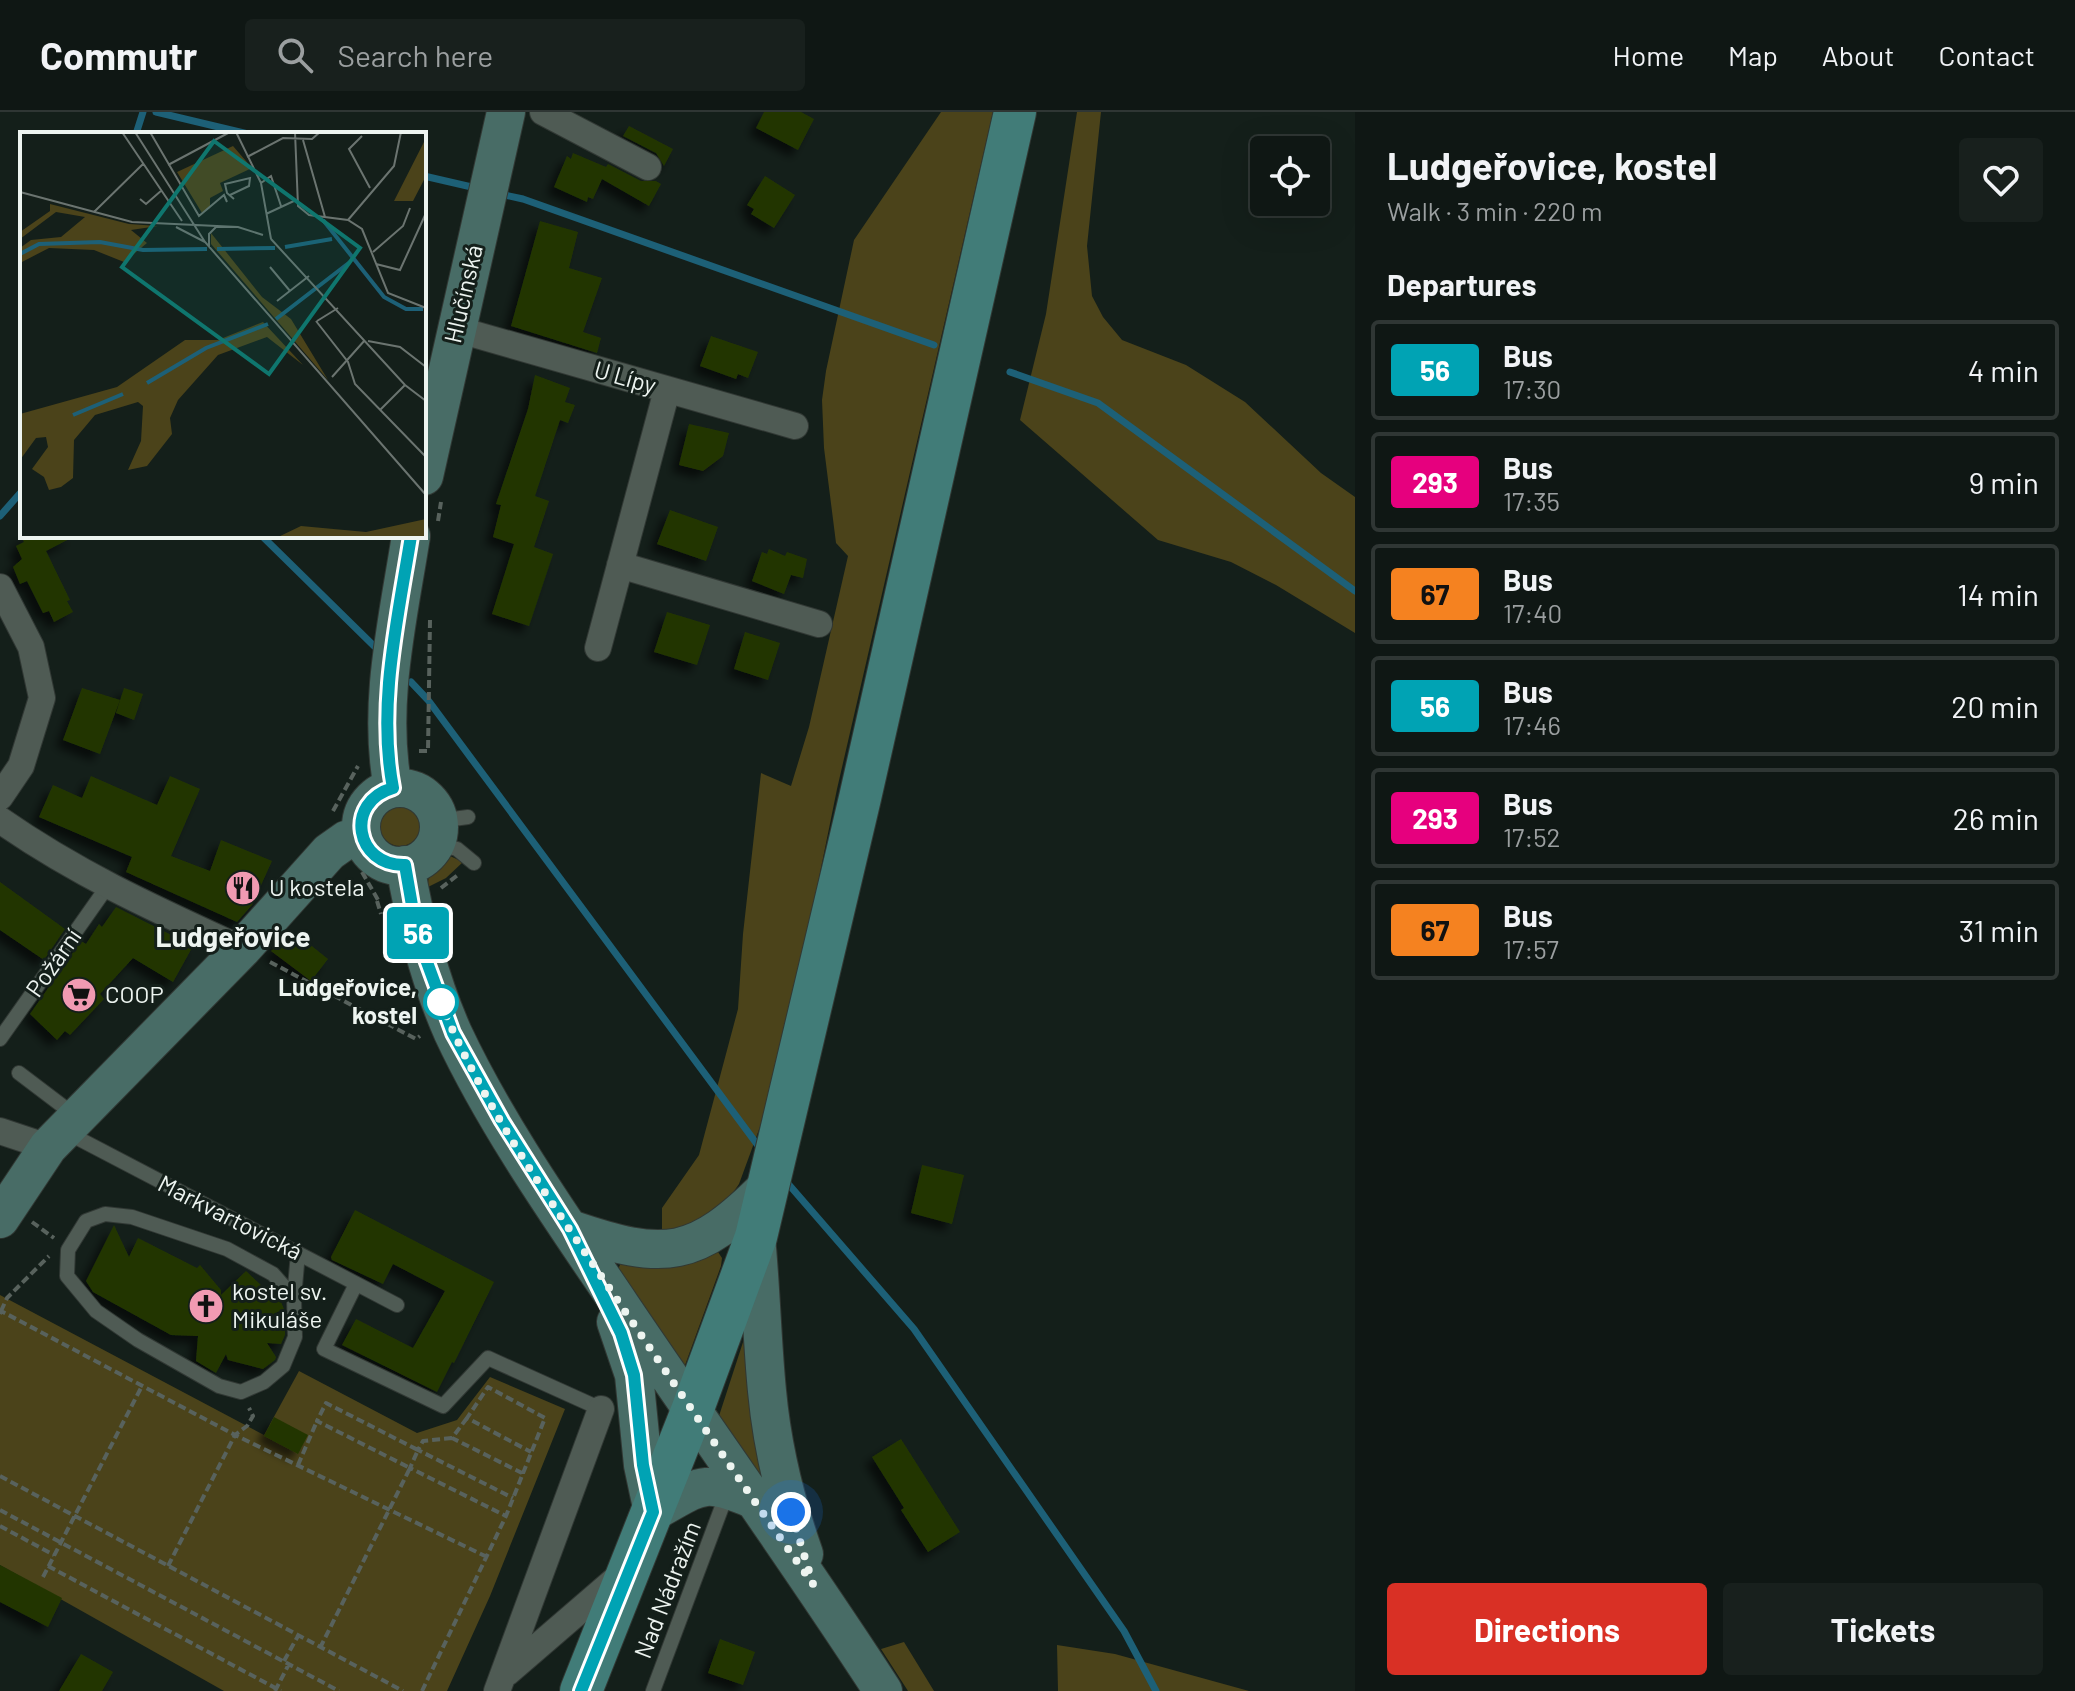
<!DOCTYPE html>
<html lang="en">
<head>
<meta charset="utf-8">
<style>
  :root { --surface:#0f1714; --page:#18201d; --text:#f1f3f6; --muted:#9b9fa0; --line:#2f3634; --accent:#d93025 }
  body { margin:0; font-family:Barlow,sans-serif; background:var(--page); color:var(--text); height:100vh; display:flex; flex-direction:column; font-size:30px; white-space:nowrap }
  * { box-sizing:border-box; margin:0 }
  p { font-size:26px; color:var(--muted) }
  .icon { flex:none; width:44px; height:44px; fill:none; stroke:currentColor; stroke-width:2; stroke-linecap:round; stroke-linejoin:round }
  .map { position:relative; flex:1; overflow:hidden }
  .details { display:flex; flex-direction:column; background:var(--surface); width:720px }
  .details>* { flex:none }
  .badge { padding:0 16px; border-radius:6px; font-size:28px; line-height:52px }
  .tools { position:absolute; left:1250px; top:24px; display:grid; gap:16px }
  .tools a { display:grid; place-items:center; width:80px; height:80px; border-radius:8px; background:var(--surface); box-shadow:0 8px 32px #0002,0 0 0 2px var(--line); font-size:40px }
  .you { position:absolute; width:40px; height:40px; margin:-20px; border:6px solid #fff; border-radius:50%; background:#1a73e8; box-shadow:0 0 0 12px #1a73e833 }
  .map>.badge { position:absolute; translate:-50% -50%; box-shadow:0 0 0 4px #fff }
  h2 { padding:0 32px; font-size:30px; line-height:72px }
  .round { display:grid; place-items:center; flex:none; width:84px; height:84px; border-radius:8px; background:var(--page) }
  .headline { display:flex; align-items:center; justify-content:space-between; height:136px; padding:0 32px }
  h1 { font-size:38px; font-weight:700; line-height:60px }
  .cta { display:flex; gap:16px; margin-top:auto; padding:16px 32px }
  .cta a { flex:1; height:92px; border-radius:8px; background:var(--accent); color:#fff; font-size:32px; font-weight:700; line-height:92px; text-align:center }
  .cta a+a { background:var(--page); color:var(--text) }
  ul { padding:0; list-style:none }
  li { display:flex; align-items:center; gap:24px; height:100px; margin:0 16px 12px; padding:0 16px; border:4px solid var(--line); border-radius:8px }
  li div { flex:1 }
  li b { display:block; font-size:30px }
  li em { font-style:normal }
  li .badge { min-width:88px; font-weight:700; text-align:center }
  header { display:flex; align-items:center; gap:48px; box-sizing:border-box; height:112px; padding:0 40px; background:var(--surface); border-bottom:2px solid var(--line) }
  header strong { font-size:38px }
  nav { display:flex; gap:44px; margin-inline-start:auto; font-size:28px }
  .search { width:560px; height:72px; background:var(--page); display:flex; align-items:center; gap:20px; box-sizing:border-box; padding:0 28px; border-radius:8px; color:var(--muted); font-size:30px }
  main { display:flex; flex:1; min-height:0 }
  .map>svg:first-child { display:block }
  .green { fill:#4b431a }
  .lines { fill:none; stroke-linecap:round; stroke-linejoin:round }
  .stream { stroke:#1d6077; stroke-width:7 }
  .building { fill:#233606; filter:url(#shadow) }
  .lane-casing { stroke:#313834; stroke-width:16 }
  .street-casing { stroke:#313834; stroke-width:28 }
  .secondary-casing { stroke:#313834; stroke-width:40 }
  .primary-casing { stroke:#313834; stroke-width:44 }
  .path { stroke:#58625d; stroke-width:4; stroke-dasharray:8 4; stroke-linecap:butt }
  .lane { stroke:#4f5b54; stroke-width:14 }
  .street { stroke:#4f5b54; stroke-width:26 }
  .secondary { stroke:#486c66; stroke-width:38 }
  .primary { stroke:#417c78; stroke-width:42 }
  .line-casing { stroke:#fff; stroke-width:18 }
  .line { stroke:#00a3b4; stroke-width:12 }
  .walk { stroke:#edf4f0; stroke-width:8; stroke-dasharray:0 14.4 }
  .stop-dot { fill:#fff; stroke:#00a3b4; stroke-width:4 }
  .labels { text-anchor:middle; stroke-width:6; stroke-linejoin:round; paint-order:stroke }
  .street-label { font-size:24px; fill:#edf4f0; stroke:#141f1a }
  .poi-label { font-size:24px; fill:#edf4f0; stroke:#141f1a; text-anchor:start }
  .stop-label { font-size:24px; font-weight:bold; fill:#edf4f0; stroke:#141f1a; text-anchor:end }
  .quarter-label { font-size:28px; font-weight:bold; fill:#edf4f0; stroke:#141f1a }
  .inset-river { fill:none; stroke:#1d6077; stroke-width:4 }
  .inset-road { fill:none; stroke:#6b7470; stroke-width:2 }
  .view { fill:#0f766e; fill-opacity:0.15; stroke:#0f766e; stroke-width:4 }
  .inset-edge { fill:none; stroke:#edf4f0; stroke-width:4 }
</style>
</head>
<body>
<header>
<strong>Commutr</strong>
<div class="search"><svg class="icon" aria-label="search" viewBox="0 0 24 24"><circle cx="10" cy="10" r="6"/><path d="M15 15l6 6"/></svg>Search here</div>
<nav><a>Home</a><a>Map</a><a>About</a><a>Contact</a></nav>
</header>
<main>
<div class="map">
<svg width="1355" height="1579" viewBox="0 0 1355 1579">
  <defs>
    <filter id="shadow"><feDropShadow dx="-7" dy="7" stdDeviation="4" flood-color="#0009"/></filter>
  </defs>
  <rect width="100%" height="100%" fill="#141f1a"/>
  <path class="green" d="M941,0H993L837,677L794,889L761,1012L739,1072L723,1095L662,1130V1096L699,1043L738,897L743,822L761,661L791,674L809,615L848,444L836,431L824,336L822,288L826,259L854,128Z
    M1077,0H1101L1087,134L1092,184L1103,205L1122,228L1186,253L1245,290L1321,361L1355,385V521L1276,473L1231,450L1158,428L1020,308L1046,202Z
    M380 714a20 20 0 1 1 40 0a20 20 0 1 1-40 0Z
    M450,744L463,750L446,766L428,775C428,759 433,746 450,744Z
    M716,1137L722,1146L721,1154L684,1256L617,1159L621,1151Z
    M0,1183L264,1323L299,1259L417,1321L457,1308L490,1265L565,1297L490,1484L447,1579H224L0,1453Z
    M745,1224L764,1372L718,1307Z
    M904,1530L934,1579H908L881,1537Z
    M1057,1533L1115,1542L1249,1579H1058Z"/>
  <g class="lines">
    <path class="stream" d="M156,0L248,22
      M136,22L143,0
      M424,64L476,76
      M500,82L523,87L934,233
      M1010,260L1098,291L1355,479
      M0,404L22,379
      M262,424L374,534
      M411,570L428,588L762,1039
      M784,1067L914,1217L1124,1519L1156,1579"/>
  </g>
  <path class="building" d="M764,0H801L814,7L798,38L756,16Z
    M629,14L673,37L664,54L656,41L623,24Z
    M573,41L606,55L608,52L641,69H656L661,72L649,94L602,67L593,87L588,85L587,90L554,75L567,44L571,47Z
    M765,64L795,83L774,116L751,102L754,97L747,93Z
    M540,109L578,120L569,156L602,166L583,220L601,226L597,241L511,214Z
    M711,224L758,240L748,266L738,262L736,267L700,254Z
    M535,263L570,276L565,290L575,293L568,311L560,308L535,384L549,389L534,435L553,442L529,514L492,502L514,432L493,425L501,393L496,392L528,297Z
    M689,312L729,321L723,344L703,359L679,353Z
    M670,398L718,415L706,449L657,432Z
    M21,424H75L46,439L70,488L67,489L73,500L54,510L49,499L43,501L27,469L20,472L13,455L22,447L16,434L24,430Z
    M769,437L785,444L787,440L807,447L803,466L791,463L784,482L752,469L762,440L767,442Z
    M667,500L710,513L697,553L654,540Z
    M745,520L780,531L768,568L734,557Z
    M82,576L120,588L100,642L63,628Z
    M124,576L143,582L134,608L116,601Z
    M91,664L157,693L170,664L200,677L171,744L210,759L221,728L272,749L252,793L237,810L126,760L132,745L39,705L53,673L82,686Z
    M0,770L65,817L44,848L0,818Z
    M116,795L193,834L173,870L133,846L100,882L104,887L70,923L65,919L57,928L30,902L81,829L86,832L99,812L102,815Z
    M293,819L328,847L311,869L271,839Z
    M922,1053L964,1063L952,1112L911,1101Z
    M355,1098L494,1170L454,1251L452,1250L437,1280L342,1233L356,1207L413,1236L445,1179L393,1152L383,1172L332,1148L331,1145Z
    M114,1113L129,1145L138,1126L197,1156L200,1153L221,1178V1183L246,1159L262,1174L278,1183L284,1197L273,1202L285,1216V1223L281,1232L267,1231L276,1245L275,1248L263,1257L228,1248L226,1242L216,1261L196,1249L198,1224L171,1223L93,1180L86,1169Z
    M274,1305L308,1323L298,1342L264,1324Z
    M901,1327L960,1420L928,1440L901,1398L904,1396L872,1345Z
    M0,1453L62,1486L48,1515L0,1490Z
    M720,1527L755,1540L743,1573L708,1561Z
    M81,1542L113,1560L102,1579H59Z"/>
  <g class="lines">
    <defs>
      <path id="lane" d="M437,704L453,707L468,705
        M435,731L457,737L474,751
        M0,927L107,775
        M19,961L77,1005
        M64,1019L397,1193
        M356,1172L324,1237L443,1294L488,1246L601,1297
        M294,1186L273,1162L227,1137L132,1105L105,1102L86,1109L68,1138L67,1164L96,1199L138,1228L219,1274L241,1280L264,1270L283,1254L295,1225L294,1186L298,1141
        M653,1579L723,1392"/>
      <path id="street" d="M543,0L648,55
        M456,217L795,314
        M620,453L819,512
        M0,475L31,535L42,586L21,654L0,685
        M598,536L667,278
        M0,708C77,762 157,798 242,837
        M0,1019L48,1035
        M507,1561L623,1461
        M497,1579L601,1297"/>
      <path id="secondary" d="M424,364L506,0
        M393,676C377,593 398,507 411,424
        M361 715a39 39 0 1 1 78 0a39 39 0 1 1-78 0Z
        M405,753C415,811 429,867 453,921C497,1015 563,1108 621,1194C708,1323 799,1449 883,1579
        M0,1107L48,1035L242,837L329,740L346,728L362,723
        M570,1117C666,1150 695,1147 768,1074
        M756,1125C761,1176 762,1228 767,1279C772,1333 786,1391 804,1442
        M616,1210L634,1263L643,1353L653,1400C699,1375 701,1365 752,1387"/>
      <path id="primary" d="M581,1579L692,1299L756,1125L860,686L1015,0"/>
    </defs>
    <use href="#lane" class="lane-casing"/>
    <use href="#street" class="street-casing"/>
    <use href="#secondary" class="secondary-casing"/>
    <use href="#primary" class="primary-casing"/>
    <path class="path" d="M438,409L441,390
      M419,639H428L430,508
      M333,699L358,654
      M362,760L378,788
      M441,776L459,762
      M377,789L381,802
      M270,850L416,927L420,924
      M32,1110L54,1126
      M1,1199L7,1186L49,1144
      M0,1202L1,1199L235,1323L487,1445
      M467,1306L452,1326L522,1361
      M452,1326L423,1329L418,1338L513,1386
      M298,1353L317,1309
      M0,1364L403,1579
      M0,1398L339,1579
      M0,1414L54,1443
      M48,1454L281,1579
      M168,1454L235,1323L247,1314L253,1304L249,1296
      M43,1465L142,1274
      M320,1536L410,1356L317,1309L326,1291L418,1338L410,1356L506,1404
      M284,1549L298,1524
      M275,1579L289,1552
      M422,1579L506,1404L545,1306L488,1275L467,1306L531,1340"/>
    <use href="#lane" class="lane"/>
    <use href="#street" class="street"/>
    <use href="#secondary" class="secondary"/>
    <use href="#primary" class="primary"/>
  </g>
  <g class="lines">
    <defs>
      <path id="line" d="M411,424C398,506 377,593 393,676C344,690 355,754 405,753L413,799L424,842L453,921L502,1009L570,1117L621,1221L634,1263L643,1353L653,1400L581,1579"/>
    </defs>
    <use href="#line" class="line-casing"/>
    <use href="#line" class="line"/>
    <path class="walk" d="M441,890L438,884C482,994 554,1094 620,1192C684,1286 747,1380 813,1472L791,1400"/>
  </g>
  <defs>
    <symbol id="restaurant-disc" viewBox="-11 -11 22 22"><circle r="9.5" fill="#f19ab2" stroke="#141f1a"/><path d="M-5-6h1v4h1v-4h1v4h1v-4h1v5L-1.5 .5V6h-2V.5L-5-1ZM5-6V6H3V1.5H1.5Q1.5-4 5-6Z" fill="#111"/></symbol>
    <symbol id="supermarket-disc" viewBox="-11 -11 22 22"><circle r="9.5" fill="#f19ab2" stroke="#141f1a"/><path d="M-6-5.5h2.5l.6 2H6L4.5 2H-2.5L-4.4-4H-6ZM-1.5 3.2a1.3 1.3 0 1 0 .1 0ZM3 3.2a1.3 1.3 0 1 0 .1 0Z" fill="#111"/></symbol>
    <symbol id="church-disc" viewBox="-11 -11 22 22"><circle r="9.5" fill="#f19ab2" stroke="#141f1a"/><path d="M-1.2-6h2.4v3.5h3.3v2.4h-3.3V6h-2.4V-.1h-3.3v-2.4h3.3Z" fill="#111"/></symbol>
  </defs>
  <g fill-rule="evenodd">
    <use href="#restaurant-disc" x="223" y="756" width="40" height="40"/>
    <use href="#supermarket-disc" x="59" y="863" width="40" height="40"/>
    <use href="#church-disc" x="186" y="1174" width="40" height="40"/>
  </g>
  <circle class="stop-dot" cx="441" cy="890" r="16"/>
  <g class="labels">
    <g class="street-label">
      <text transform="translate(464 182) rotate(-77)" y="8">Hlučínská</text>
      <text transform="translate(625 266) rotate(16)" y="8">U Lípy</text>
      <text transform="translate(54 851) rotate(-55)" y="8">Požární</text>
      <text transform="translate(230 1106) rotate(27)" y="8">Markvartovická</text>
      <text transform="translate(668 1478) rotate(-69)" y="8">Nad Nádražím</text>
    </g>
    <g class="poi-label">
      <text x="269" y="784">U kostela</text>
      <text x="105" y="891">COOP</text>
      <text x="232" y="1188">kostel sv.<tspan x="232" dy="28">Mikuláše</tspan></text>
    </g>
    <g class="stop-label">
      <text x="417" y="884">Ludgeřovice,<tspan x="417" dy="28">kostel</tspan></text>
    </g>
    <g class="quarter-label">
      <text x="233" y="835">Ludgeřovice</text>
    </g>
  </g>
  <g transform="translate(20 20)">
    <rect width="406" height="406" fill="#141f1a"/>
    <path d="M406,6V44L393,69H374ZM213,14L232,36L200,51L203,59L190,66V76L182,81L157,40ZM30,72L109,92L138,94L111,98L127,111L104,130L74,118L29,116L0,131V116L11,108L41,105L65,85L36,80L0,107V100L30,79ZM191,101L242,165L271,187L308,248L191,112ZM243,190L283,233L247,205L198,223L158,268L150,286L152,302L127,334L108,338L121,309L123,274L118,270L75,283L54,308L53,346L41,355L29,358L24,345L12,337L28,315L26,305L16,306L0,328V282L97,255L165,208H198ZM406,387V406H256L281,394L346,400Z" fill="#4b431a"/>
    <path class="inset-river" d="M303,88L364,165L386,177H403M265,115L312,107M197,117L255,116M0,122L19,112L80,110L123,118L187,117M256,187L330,130M127,251L186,216L248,192M53,283L103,262"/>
    <path class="inset-road" d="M102,0L162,89M115,0L185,110L406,363M130,0L179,84L204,63L207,70M216,0L241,51L251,107M275,0L278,74L289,83L328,88L342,97L368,161L406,176M342,4L329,17L350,56M283,8L305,85M227,25L263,6L292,7L300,0M148,33L210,0M241,51L251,44L261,74M0,60L112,90L218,95L243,103M210,63L229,54L230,46L205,52L207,61L214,67M120,67L126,72L142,58M74,80L124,31M246,82L276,68M328,88L374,34L381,0M156,95L185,110M251,107L385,253L406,269M189,115V102L197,94M353,120L383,94L390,76M356,132L380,138L406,81M250,135L270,159M257,169L289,144M296,189L328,230L335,252L406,325M297,189L318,176M348,209L380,215L406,235M312,245L345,208M360,278L385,253"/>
    <path class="view" d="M194,9L340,116L249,242L102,135Z"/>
    <rect width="406" height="406" class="inset-edge"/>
  </g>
</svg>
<div class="tools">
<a><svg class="icon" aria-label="locate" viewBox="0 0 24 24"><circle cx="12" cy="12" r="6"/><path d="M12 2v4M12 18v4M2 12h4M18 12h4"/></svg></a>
</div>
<div class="you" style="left:791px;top:1400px"></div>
<b class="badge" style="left:418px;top:821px;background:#00a3b4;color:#fff">56</b>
</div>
<section class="details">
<div class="headline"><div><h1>Ludgeřovice, kostel</h1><p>Walk · 3 min · 220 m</p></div><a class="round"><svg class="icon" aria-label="heart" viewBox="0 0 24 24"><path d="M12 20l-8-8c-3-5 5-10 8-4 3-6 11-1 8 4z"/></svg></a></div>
<h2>Departures</h2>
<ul>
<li><span class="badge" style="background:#00a3b4;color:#fff">56</span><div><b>Bus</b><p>17:30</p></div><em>4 min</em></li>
<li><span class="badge" style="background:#e6007e;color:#fff">293</span><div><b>Bus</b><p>17:35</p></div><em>9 min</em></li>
<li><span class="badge" style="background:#f58220;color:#111">67</span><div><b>Bus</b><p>17:40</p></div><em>14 min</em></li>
<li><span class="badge" style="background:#00a3b4;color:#fff">56</span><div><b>Bus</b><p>17:46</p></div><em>20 min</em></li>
<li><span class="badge" style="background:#e6007e;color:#fff">293</span><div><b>Bus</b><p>17:52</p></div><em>26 min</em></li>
<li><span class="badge" style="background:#f58220;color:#111">67</span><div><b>Bus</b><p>17:57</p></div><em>31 min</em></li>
</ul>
<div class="cta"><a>Directions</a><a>Tickets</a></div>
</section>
</main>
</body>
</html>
